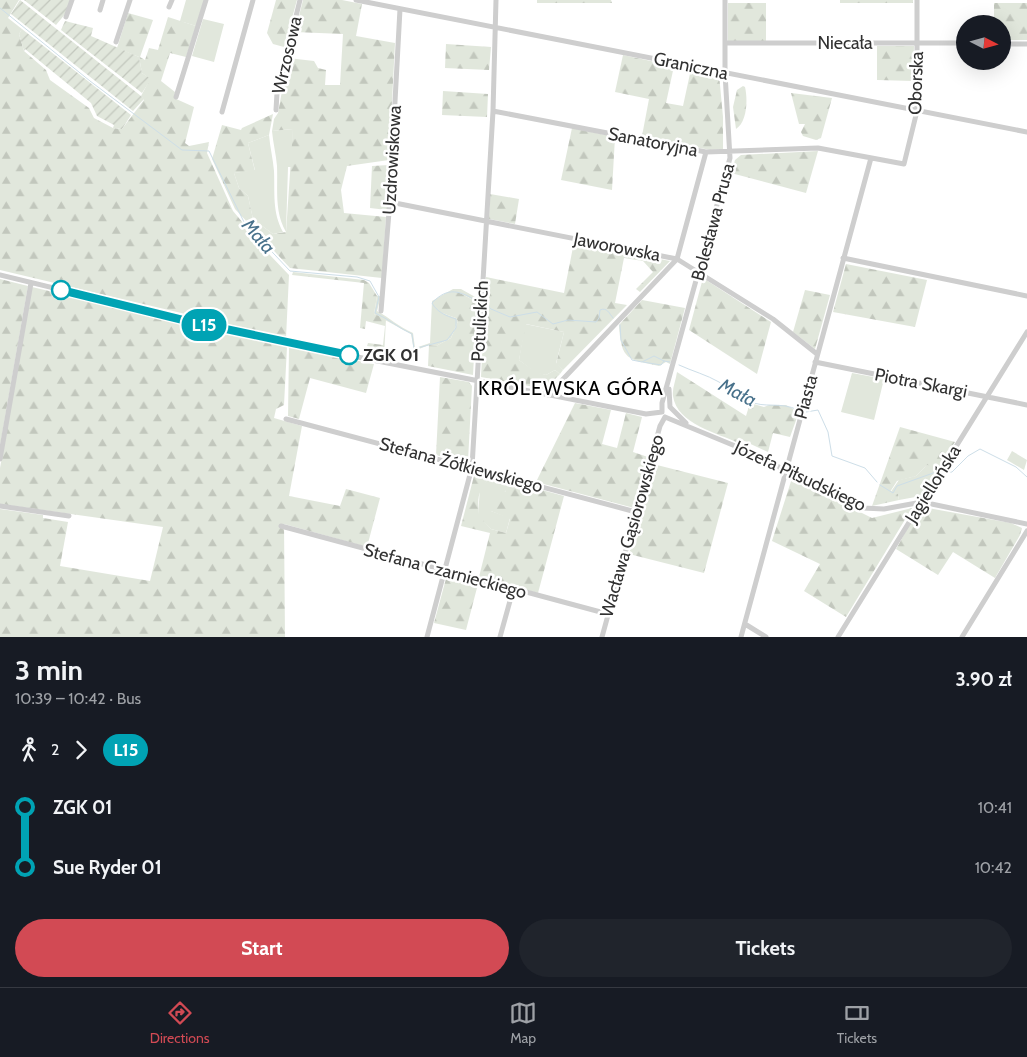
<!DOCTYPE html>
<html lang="en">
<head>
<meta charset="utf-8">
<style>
  :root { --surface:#171b24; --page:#20242c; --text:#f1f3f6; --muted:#9ea1a6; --line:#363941; --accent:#d24a54 }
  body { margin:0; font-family:Cabin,sans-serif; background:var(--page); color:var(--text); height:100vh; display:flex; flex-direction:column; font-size:19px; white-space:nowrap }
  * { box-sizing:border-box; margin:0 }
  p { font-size:16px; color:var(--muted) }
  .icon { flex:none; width:28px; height:28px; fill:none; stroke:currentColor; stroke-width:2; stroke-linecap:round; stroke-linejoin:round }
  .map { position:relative; height:637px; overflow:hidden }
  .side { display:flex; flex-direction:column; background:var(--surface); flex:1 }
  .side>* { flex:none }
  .badge { padding:0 10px; border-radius:16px; font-size:18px; line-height:32px }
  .needle { width:32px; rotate:96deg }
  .controls { position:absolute; left:956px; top:15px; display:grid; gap:10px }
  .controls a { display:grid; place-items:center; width:55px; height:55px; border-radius:50%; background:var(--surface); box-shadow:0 5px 20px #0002; font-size:25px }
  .map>.badge { position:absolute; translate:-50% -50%; box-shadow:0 0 0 2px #fff }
  .legs { display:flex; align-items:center; gap:8px; height:55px; padding:0 15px; font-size:16px }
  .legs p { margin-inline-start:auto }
  .head { display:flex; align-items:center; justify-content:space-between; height:85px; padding:0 15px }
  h1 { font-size:28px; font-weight:800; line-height:38px }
  .action { display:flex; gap:10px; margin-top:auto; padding:10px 15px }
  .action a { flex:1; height:58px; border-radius:30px; background:var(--accent); color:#fff; font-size:20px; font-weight:800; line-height:58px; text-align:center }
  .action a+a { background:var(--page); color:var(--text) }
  ul { padding:0 15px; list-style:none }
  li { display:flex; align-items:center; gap:18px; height:60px; font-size:19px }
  li i { display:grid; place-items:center; width:8px; height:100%; margin:0 6px; background:currentColor }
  li i::after { content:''; width:12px; height:12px; margin:-6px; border:4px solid; border-radius:50%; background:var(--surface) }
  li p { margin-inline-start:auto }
  li:first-child i { background:linear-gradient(#0000 50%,currentColor 0) }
  li:last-child i { background:linear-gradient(currentColor 50%,#0000 0) }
  .tabs { display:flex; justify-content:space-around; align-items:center; height:70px; border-top:1px solid var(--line); background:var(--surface); font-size:14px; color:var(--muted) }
  .tabs a { display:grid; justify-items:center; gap:2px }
  .tabs .active { color:var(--accent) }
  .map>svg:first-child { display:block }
  .grass { fill:#e1e7dc }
  .forest { fill:url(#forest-firs) }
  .garden { fill:url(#garden-furrows) }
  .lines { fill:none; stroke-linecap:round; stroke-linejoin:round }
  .stream { stroke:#cddee8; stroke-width:1 }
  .minor { stroke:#cecece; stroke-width:5 }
  .line-1-casing { stroke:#fff; stroke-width:11 }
  .line-1 { stroke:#00a3b4; stroke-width:8 }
  .stop-1-dot { fill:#fff; stroke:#00a3b4; stroke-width:2.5 }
  .labels { text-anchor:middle; stroke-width:5; stroke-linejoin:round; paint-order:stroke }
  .street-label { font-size:18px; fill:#313131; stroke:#fff }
  .stop-label { font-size:18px; font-weight:bold; fill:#313131; stroke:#fff; text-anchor:start }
  .water-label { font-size:19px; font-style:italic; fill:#48718b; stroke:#fff }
  .quarter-label { font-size:20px; letter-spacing:1px; fill:#000; stroke:#fff }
</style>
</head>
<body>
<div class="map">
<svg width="1027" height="637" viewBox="0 0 1027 637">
  <defs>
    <pattern id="forest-firs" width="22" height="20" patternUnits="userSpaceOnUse" patternTransform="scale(1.25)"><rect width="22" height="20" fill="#e1e7dc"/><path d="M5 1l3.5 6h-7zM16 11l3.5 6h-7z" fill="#c2c7bd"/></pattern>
    <pattern id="garden-furrows" width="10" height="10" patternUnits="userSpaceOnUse" patternTransform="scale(1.25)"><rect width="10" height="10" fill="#e1e7dc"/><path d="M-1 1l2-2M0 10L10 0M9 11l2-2" fill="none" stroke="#c2c7bd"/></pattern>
  </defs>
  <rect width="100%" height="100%" fill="#fff"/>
  <path class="grass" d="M186,0H204L196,26L180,21Z
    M203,19L224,24L214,62L192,56Z
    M293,129L292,167H288L286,232C274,211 278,189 277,166C276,154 273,143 272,131Z
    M269,135C270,147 273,159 274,171C275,193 272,212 283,232L273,234L253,219L248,196L239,188L234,173L255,170L248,143Z
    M453,289H461L477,298V302L460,293L441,309L442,313L456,318L458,321L451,338L436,346L429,345L414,351L411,334L374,314L377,296H381L377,311C390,318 399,327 413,333L415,348L430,343L432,301Z
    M525,324L564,332L556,363L563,370L560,374L555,370L546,375L536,373L519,360Z
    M852,373L884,379L874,420L841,412Z
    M1012,451L1027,460L1024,470L1007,460Z
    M934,464L939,467L921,496L899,500L898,494L890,493L899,480L916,476L927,465Z
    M492,476L498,478L506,490L491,511L510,518L506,533L491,529L478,516L480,488Z"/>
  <path class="forest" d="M0,0H19L8,18L22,29L19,34L24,51L46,70L50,80L89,108L94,118L113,128L122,129L144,100L141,96L150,79L142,73L139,57L117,48L128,13L153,20L140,57L145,60L149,48L158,50L168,17L196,26L186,57L170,53L161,81L175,92L174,98L194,107L185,143L189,146L209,142L207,153L233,211L268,253L289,275L286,338L0,270Z
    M276,0H297L284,47L273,44L267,33Z
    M303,0H342L362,4L356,36L395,43L389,160L347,166L341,190L344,213L386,217L382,278L290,268L235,209L212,159L222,125L241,130L242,128L273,114L269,135L248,143L255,171L234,173L239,188L248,196L253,219L273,234L286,232L293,129L272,131L274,119L278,113L288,58L314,61L318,68L326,70L325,85H340L343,34L295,32Z
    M537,0H611L612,3H537Z
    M840,0H913V3H840Z
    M728,3H766V41H728Z
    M994,3H1027V40H1003L1002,24H994Z
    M446,44L491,47L489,70L445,68Z
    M877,46H914L913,81L877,80Z
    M623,55L674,66L666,103L683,106L691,69L719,74L723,117V149L710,150L642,136L649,99L615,92Z
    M743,86L745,87C748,100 747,122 736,129L733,107L737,90Z
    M443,91L488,94L487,117L442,115Z
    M791,93L832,98L821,138L816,140L803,136L801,132L805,124H799Z
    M572,128L615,137L612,190L561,180Z
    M818,151L806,193L731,173L735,160L741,155Z
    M389,165L387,210L370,208L372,166Z
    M490,194L519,199L515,224L489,219Z
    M574,242L670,261L640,292L636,289L653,272L643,261L624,258L615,303L627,305L563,370L556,364L564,332L526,324L519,360L536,372L546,375L555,370L560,374L545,389L481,377L486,277L564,293Z
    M846,264L927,280L915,327L833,312Z
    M293,272L364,280L369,283L377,296L374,314L386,319L384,357L372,355L377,349L367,346L368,343L383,345L385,326L366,321L365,329L360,328L364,283L292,275Z
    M703,278L771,322L757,374L689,330Z
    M0,279L28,286L0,446Z
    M32,287L287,347L284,405L276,409L274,418L302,426L289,496L340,506L346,489L380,498L367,547L284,524L285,637H0V509L43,515V518L68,522L60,566L150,581L163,527L0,504V468Z
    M805,290L830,295L815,349L793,332Z
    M454,292L460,293L477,302L473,375L428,366L429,345L436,346L451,338L458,321L456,318L442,313L434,304Z
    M642,300L685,308L670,364L666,362L659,366C628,359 621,361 619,325Z
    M289,347L374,364L366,393L310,378L299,419L288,416Z
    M677,372L746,416L750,403L764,407L769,405H786L799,412L790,437L773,433L768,452L740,439L739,443C717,433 677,424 673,396C672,388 676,380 677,372Z
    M440,377L469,382L472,386L468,461L465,463L436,455Z
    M575,403L611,410L602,444L617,448L626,413L642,417L633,452L648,457L634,508L536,482Z
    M900,427L955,442L939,467L927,465L916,476L897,481L890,492L898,494L899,500L872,506Z
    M653,464L728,483L704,573L629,554Z
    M475,472L492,476C478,490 477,496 479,516L491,529L506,533L510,519L491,511L488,505L492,497L506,491L497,485L498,478L564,496L538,593L479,577L490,533L461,526Z
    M792,478L872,518L912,508L846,617L804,591L820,564L772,541Z
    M928,508L1011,523L1022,528L1020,535L995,578L953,552L938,575L896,549C904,537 913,512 928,508Z
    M447,575L478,584L466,630L434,623Z"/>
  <path class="garden" d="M20,0L141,96L144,99L133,111L11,14Z
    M24,0H70L66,13L56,25Z
    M65,21L93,28L91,36L139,57L142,73L151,79L142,93L61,30Z
    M22,29L131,115L122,129L113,128L114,125L97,116L91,103L25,49L24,51L19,34Z"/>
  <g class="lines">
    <path class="stream" d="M0,8L90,81L182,150L209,151L244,222L290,271L357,277L370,281L379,297L375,313C389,319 398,328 412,334L414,349L447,340L456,328V319C446,316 437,312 432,303C448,286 460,291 477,301
      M485,303L491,309L510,317L537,312L553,324L568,320L596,322L599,318L600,310C607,307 609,313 613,318
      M620,325L621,340L632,360L642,362L654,356L664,361L670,362
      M643,362L661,365L664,361
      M679,365C692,371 707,375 719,382C729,388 738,396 749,401C765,409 780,401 798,410
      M806,412L818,410L828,432L832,456L865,468L877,482
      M944,473L952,472L968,456L980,449L1016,467L1027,477
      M880,485L893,493L897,486L936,472"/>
    <path class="minor" d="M356,0L1027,132
      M169,7L172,0
      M100,10L103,0
      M66,17L72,0
      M116,42L130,0
      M725,43H965
      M1002,44H1027
      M176,97L206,0
      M276,110L277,93L300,0
      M493,111L706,152L818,148L904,164L917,111V0
      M222,112L253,0
      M390,202L677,259L773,319L817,354
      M843,258L1027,296
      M0,275L256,337L646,414L662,412
      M381,311L389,212L400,9
      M815,362L1027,405
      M669,389L670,407L686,423
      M548,395L677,259L706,152
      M662,412V403L730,158L725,73V0
      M665,417L740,448L863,508L884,509L922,502L1027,524
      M286,419L636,512
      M0,459L31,283
      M0,506L69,516
      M281,526L608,614
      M745,624L766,637
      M427,637L472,467L493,111L496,0
      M500,637L513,590
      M602,637L660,426L665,417
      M741,637L871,158
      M838,637L1027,332
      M962,637L1027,531"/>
  </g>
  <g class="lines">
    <defs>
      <path id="line-1" d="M61,290L183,320L349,355"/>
    </defs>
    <use href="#line-1" class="line-1-casing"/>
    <use href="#line-1" class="line-1"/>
  </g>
  <g class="stop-1-dot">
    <circle cx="61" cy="290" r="9"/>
    <circle cx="349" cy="355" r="9"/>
  </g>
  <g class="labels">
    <g class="street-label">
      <text x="845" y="49">Niecała</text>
      <text transform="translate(287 55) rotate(-77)" y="6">Wrzosowa</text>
      <text transform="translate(691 66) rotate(12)" y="6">Graniczna</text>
      <text transform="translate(916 83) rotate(-88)" y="6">Oborska</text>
      <text transform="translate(653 142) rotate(11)" y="6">Sanatoryjna</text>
      <text transform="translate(392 160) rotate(-87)" y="6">Uzdrowiskowa</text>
      <text transform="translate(713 222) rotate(-75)" y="6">Bolesława Prusa</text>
      <text transform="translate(617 247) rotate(11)" y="6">Jaworowska</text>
      <text transform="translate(480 321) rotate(-87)" y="6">Potulickich</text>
      <text transform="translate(921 383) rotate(11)" y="6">Piotra Skargi</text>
      <text transform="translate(806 397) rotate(-75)" y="6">Piasta</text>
      <text transform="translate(461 465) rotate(15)" y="6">Stefana Żółkiewskiego</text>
      <text transform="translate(800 476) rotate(25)" y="6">Józefa Piłsudskiego</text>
      <text transform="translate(933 484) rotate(-58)" y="6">Jagiellońska</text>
      <text transform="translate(632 526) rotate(-74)" y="6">Wacława Gąsiorowskiego</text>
      <text transform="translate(445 571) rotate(15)" y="6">Stefana Czarnieckiego</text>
    </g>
    <g class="stop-label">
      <text x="363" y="361">ZGK 01</text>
    </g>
    <g class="water-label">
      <text transform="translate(259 236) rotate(49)" y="7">Mała</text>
      <text transform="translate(738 392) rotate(27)" y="7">Mała</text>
    </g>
    <g class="quarter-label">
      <text x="571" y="395">KRÓLEWSKA GÓRA</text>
    </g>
  </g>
</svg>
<div class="controls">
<a><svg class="needle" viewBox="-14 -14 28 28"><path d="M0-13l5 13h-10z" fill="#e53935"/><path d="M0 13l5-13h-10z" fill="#9ea1a6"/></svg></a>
</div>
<b class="badge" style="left:204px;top:325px;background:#00a3b4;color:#fff">L15</b>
</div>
<section class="side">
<div class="head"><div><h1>3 min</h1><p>10:39 – 10:42 · Bus</p></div><b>3.90 zł</b></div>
<div class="legs"><svg class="icon" aria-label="walk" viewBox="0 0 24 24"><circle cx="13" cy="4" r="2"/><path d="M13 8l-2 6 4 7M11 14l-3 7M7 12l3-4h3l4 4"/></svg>2<svg class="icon" aria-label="forward" viewBox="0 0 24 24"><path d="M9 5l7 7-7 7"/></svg><b class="badge" style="background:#00a3b4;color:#fff">L15</b></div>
<ul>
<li><i style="color:#00a3b4"></i><b>ZGK 01</b><p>10:41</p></li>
<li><i style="color:#00a3b4"></i><b>Sue Ryder 01</b><p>10:42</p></li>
</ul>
<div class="action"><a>Start</a><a>Tickets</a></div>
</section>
<nav class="tabs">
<a class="active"><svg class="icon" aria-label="directions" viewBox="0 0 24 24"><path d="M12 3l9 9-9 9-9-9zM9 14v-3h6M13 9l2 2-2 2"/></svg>Directions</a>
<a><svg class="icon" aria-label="map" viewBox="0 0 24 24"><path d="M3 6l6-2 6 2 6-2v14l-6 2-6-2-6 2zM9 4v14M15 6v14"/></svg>Map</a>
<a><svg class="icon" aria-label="tickets" viewBox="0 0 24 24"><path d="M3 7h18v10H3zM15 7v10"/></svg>Tickets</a>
</nav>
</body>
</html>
